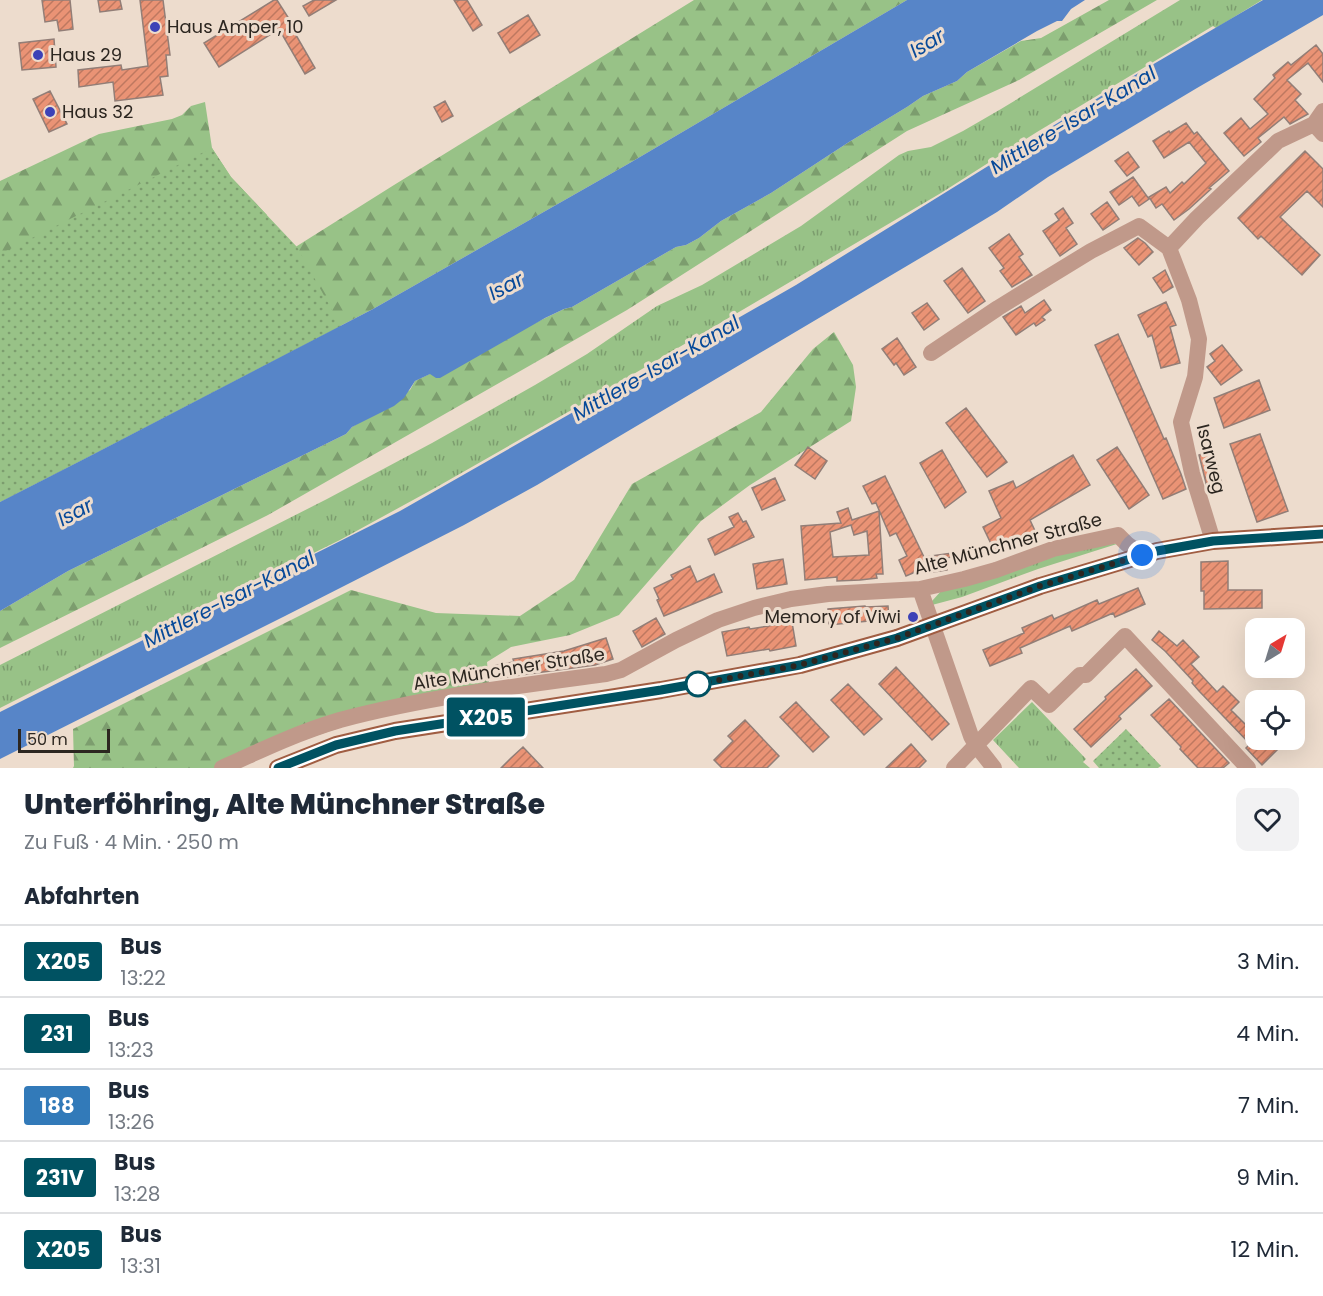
<!DOCTYPE html>
<html lang="de">
<head>
<meta charset="utf-8">
<style>
  :root { --surface:#fff; --page:#f2f2f3; --text:#1f2937; --muted:#747a83; --line:#e0e1e3 }
  body { margin:0; font-family:Poppins,sans-serif; background:var(--page); color:var(--text); height:100vh; display:flex; flex-direction:column; font-size:22px; white-space:nowrap }
  * { box-sizing:border-box; margin:0 }
  p { font-size:20px; color:var(--muted) }
  .icon { flex:none; width:33px; height:33px; fill:none; stroke:currentColor; stroke-width:2; stroke-linecap:round; stroke-linejoin:round }
  .map { position:relative; height:768px; overflow:hidden }
  .panel { display:flex; flex-direction:column; background:var(--surface); flex:1 }
  .panel>* { flex:none }
  .badge { padding:0 12px; border-radius:4px; font-size:21px; line-height:39px }
  .needle { width:39px; rotate:38deg }
  .controls { position:absolute; left:1245px; top:618px; display:grid; gap:12px }
  .controls a { display:grid; place-items:center; width:60px; height:60px; border-radius:12px; background:var(--surface); box-shadow:0 6px 24px #0002; font-size:30px }
  .scale { position:absolute; left:18px; bottom:15px; width:92px; box-sizing:border-box; padding-left:6px; border:3px solid #2c2620; border-top:0; font-size:16px; line-height:21px; white-space:nowrap; color:#2c2620; -webkit-text-stroke:4px #eddccd; paint-order:stroke }
  .you { position:absolute; width:30px; height:30px; margin:-15px; border:4px solid #fff; border-radius:50%; background:#1a73e8; box-shadow:0 0 0 9px #1a73e833 }
  .map>.badge { position:absolute; translate:-50% -50%; box-shadow:0 0 0 3px #fff }
  h2 { padding:0 24px; font-size:22px; line-height:54px }
  .round { display:grid; place-items:center; flex:none; width:63px; height:63px; border-radius:12px; background:var(--page) }
  .head { display:flex; align-items:center; justify-content:space-between; height:102px; padding:0 24px }
  h1 { font-size:28px; font-weight:800; line-height:45px }
  ul { padding:0; list-style:none }
  li { display:flex; align-items:center; gap:18px; height:72px; padding:0 24px; border-top:2px solid var(--line) }
  li div { flex:1 }
  li b { display:block; font-size:22px }
  li em { font-style:normal }
  li .badge { min-width:66px; font-weight:700; text-align:center }
  .map>svg:first-child { display:block }
  .grass { fill:url(#grass-tufts) }
  .forest { fill:url(#forest-firs) }
  .park { fill:url(#park-dots) }
  .water { fill:#5785c8 }
  .building { fill:url(#building-hatch); stroke:#927e77; stroke-width:1.5; fill-rule:evenodd }
  .lines { fill:none; stroke-linecap:round; stroke-linejoin:round }
  .minor { stroke:#c0998a; stroke-width:16 }
  .major { stroke:#a05d42; stroke-width:18 }
  .line-casing { stroke:#fff; stroke-width:14 }
  .line { stroke:#005262; stroke-width:9 }
  .walk { stroke:#2c2620; stroke-width:6; stroke-dasharray:0 10.8 }
  .poi-dot { fill:#3c42b7; stroke:#eddccd; stroke-width:2 }
  .stop-dot { fill:#fff; stroke:#005262; stroke-width:3 }
  .labels { text-anchor:middle; stroke-width:6; stroke-linejoin:round; paint-order:stroke }
  .poi-label { font-size:18px; fill:#2c2620; stroke:#eddccd; text-anchor:start }
  .street-label { font-size:18px; fill:#2c2620; stroke:#eddccd }
  .water-label { font-size:20px; font-style:italic; fill:#074999; stroke:#eddccd }
</style>
</head>
<body>
<div class="map">
<svg width="1323" height="768" viewBox="0 0 1323 768">
  <defs>
    <pattern id="grass-tufts" width="24" height="20" patternUnits="userSpaceOnUse" patternTransform="scale(1.5)"><rect width="24" height="20" fill="#98c287"/><path d="M3 7l-1-3M5 7V3M7 7l1-3M15 17l-1-3M17 17v-4M19 17l1-3" fill="none" stroke="#7c9d6e"/></pattern>
    <pattern id="forest-firs" width="22" height="20" patternUnits="userSpaceOnUse" patternTransform="scale(1.5)"><rect width="22" height="20" fill="#98c287"/><path d="M5 1l3.5 6h-7zM16 11l3.5 6h-7z" fill="#7c9d6e"/></pattern>
    <pattern id="park-dots" width="8" height="8" patternUnits="userSpaceOnUse" patternTransform="scale(1.5)"><rect width="8" height="8" fill="#98c287"/><path d="M2 2h.1M6 6h.1" fill="none" stroke="#7c9d6e" stroke-width="1.8" stroke-linecap="round"/></pattern>
    <pattern id="building-hatch" width="6" height="6" patternUnits="userSpaceOnUse" patternTransform="scale(1.5)"><rect width="6" height="6" fill="#ea9375"/><path d="M-1 1l2-2M0 6l6-6M5 7l2-2" fill="none" stroke="#be7860"/></pattern>
  </defs>
  <rect width="100%" height="100%" fill="#eddccd"/>
  <path class="grass" d="M1180,0H1262L1216,28L1213,26L1037,132L941,193L603,392L435,488L340,540L273,573L272,571L0,708V665L327,499L432,443L535,385L587,354L657,306L702,285L801,226L899,155L908,151L931,147L963,131L1001,109Z
    M1120,543L1038,569L962,597L932,605V601L942,590L1073,549Z
    M1032,702L1086,759L1083,762L1090,768H1019L993,740Z"/>
  <path class="forest" d="M694,0H907L628,164L373,309L90,456L0,502L297,246L394,185Z
    M1109,0H1157L1019,80L907,131L627,310L268,515L0,648V611L68,571L346,434L352,427L410,390L415,381L564,309L572,307L676,247L686,245L699,238L721,221L771,193L849,142L907,107L923,96L957,81L967,72L1021,41L1041,38Z
    M205,102L212,148L231,177L267,215L0,339V181L99,134L172,119L182,115L191,106Z
    M834,332L853,365L856,387L851,421L750,485L701,521L619,615L570,635L511,647L487,662L489,685L409,704L222,768H73L74,766L73,729L351,590L436,613L520,616L574,580L632,484L761,412L813,349Z"/>
  <path class="park" d="M212,148L231,177L297,247L341,326L90,456L0,502V254Z
    M1126,729L1161,766L1158,768H1099L1093,761Z"/>
  <path class="water" d="M907,0H1085L1071,9L1062,21H1057L1037,31L967,72L957,81L923,96L907,107L849,142L771,193L721,221L699,238L686,245L676,247L572,307L564,309L545,318L440,378H436L430,374L415,381L404,398L394,406L352,427L346,434L68,571L0,611V502L90,456L373,309L628,164Z
    M1263,0H1323V15L1197,88L1048,177L997,212L949,241L537,485L464,525L285,616L0,759V712L400,511L796,285L1140,72Z"/>
  <path class="building" d="M42,0H70L73,29L59,31L57,20L45,22Z
    M98,0H120L122,9L100,12Z
    M140,0H163L170,55H166L168,76L160,77L163,95L115,101L113,82L79,87L78,70L121,65L122,70L148,66Z
    M274,0H277L291,22L289,23L315,68L305,74L279,29L219,67L204,43Z
    M314,0H336L309,16L303,6Z
    M454,0H467L482,25L473,31Z
    M528,15L540,35L510,53L498,33Z
    M54,39L56,67L22,70L19,43Z
    M1316,45L1323,54V82L1308,63L1287,80L1301,94L1295,100L1308,114L1290,124L1284,117L1258,138L1261,142L1244,156L1224,133L1241,118L1250,129L1268,114L1254,99L1275,78L1273,75L1288,62L1291,65Z
    M50,91L67,124L49,132L33,99Z
    M445,101L453,116L442,122L434,107Z
    M1186,123L1194,134L1197,132L1229,171L1209,188L1211,189L1189,209L1174,220L1162,204L1156,208L1149,197L1166,187L1170,193L1182,182L1184,184L1206,163L1189,142L1164,158L1153,141L1169,131L1170,133Z
    M1305,151L1323,169V207L1307,191L1280,217L1320,255L1302,275L1261,236L1258,239L1238,218Z
    M1128,152L1139,167L1127,176L1115,161Z
    M1133,177L1149,199L1139,206L1132,196L1119,205L1110,192Z
    M1107,202L1119,219L1103,230L1091,214Z
    M1063,208L1073,223L1066,228L1077,244L1060,256L1043,231L1059,220L1055,214Z
    M1009,234L1023,254L1019,257L1032,275L1012,287L1000,271L1004,268L989,248Z
    M1138,238L1145,243L1153,252L1139,265L1124,248Z
    M962,268L985,301L968,313L944,281Z
    M1165,270L1173,287L1163,293L1153,278Z
    M1044,300L1051,310L1042,317L1045,320L1036,326L1034,323L1016,335L1003,317L1021,306L1025,313Z
    M1166,302L1176,325L1170,327L1180,363L1161,368L1152,335L1148,337L1138,315Z
    M927,303L939,319L924,330L912,313Z
    M1118,334L1164,439L1166,438L1181,474L1186,489L1163,499L1095,345Z
    M897,338L916,367L904,375L896,363L894,365L882,349Z
    M1222,345L1242,370L1221,385L1207,367L1215,361L1210,354Z
    M1259,380L1270,410L1224,428L1214,398Z
    M966,408L1007,462L987,477L946,423Z
    M1260,434L1288,511L1257,522L1230,444Z
    M808,447L827,461L815,479L795,465Z
    M1117,447L1149,495L1129,509L1097,460Z
    M942,450L966,492L945,508L920,463Z
    M1214,450L1222,484L1207,487L1199,455Z
    M1073,455L1090,485L1030,520L1037,535L995,552L983,527L1001,518L989,491L1013,481L1016,488Z
    M885,476L924,557L952,553L953,556L945,559L947,570L928,573L927,567L906,576L899,560L907,556L896,533L890,536L876,503L872,504L863,486Z
    M775,478L785,500L762,510L752,488Z
    M848,508L852,520L879,511L883,574H876L877,578L860,580L837,581V577L805,580L801,526L841,523L837,512ZM851,525L854,535L867,531L869,555L833,557L830,532Z
    M738,513L743,522L746,521L754,537L715,555L708,539L734,527L729,517Z
    M783,559L787,584L757,589L753,564Z
    M1228,561V590H1262V608L1204,609V591H1201V562Z
    M690,566L697,582L714,574L722,592L664,616L657,600L659,599L654,588L673,579L671,575Z
    M1138,588L1145,604L1115,617L1113,613L1072,631L1070,626L1020,648L1022,653L990,666L983,650L1024,633L1022,628L1052,615L1054,619L1097,600L1099,604Z
    M865,606L866,607L888,606L889,619L829,625L828,609Z
    M656,618L665,634L642,647L633,631Z
    M792,622L796,646L770,651L769,649L727,656L722,632L749,627L750,629Z
    M1159,631L1177,646L1183,640L1199,657L1191,664L1217,692L1223,686L1239,702L1231,710L1256,735V740H1267L1277,750L1262,765L1246,748L1250,744L1199,691L1192,683L1193,681L1165,651L1152,640Z
    M606,638L613,659L595,665L499,678L496,665L514,662L513,659L564,651Z
    M896,667L949,724L932,740L879,684Z
    M1136,669L1152,686L1119,716L1121,719L1091,747L1074,729L1106,699L1105,697Z
    M848,684L882,719L864,735L831,700Z
    M1169,699L1229,763L1223,768H1198L1180,749L1181,747L1151,715Z
    M796,702L829,737L813,752L780,717Z
    M745,720L779,756L767,768H722L714,760L733,741L728,736Z
    M911,744L926,761L919,768H886Z
    M523,747L543,768H501L511,758Z"/>
  <g class="lines">
    <path class="minor" d="M1323,111L1314,124L1323,134
      M931,353L998,308L1091,251L1139,226L1169,248
      M1213,541L1192,473L1181,422L1195,377L1199,339L1189,300L1169,248L1197,218L1278,141L1314,124
      M920,589L971,736L976,745L994,768
      M222,768C261,750 299,732 340,720C427,697 517,686 606,674L621,670L676,640L718,620L754,608L791,599L828,594L920,589L964,579L996,570L1053,549L1118,535L1127,544L1142,555
      M954,768L1031,688L1049,705L1080,675H1086L1125,636L1248,768"/>
    <path class="major" d="M278,768L336,745L395,731L661,690L800,665L897,638L1040,586L1157,551L1213,541L1323,534"/>
  </g>
  <g class="lines">
    <defs>
      <path id="line" d="M278,768L336,745L395,731L661,690L800,665L897,638L1040,586L1157,551L1213,541L1323,534"/>
    </defs>
    <use href="#line" class="line-casing"/>
    <use href="#line" class="line"/>
    <path class="walk" d="M698,684L800,665L897,638L1040,586L1142,555"/>
  </g>
  <g class="poi-dot">
    <circle cx="155" cy="27" r="6"/>
    <circle cx="38" cy="55" r="6"/>
    <circle cx="50" cy="112" r="6"/>
    <circle cx="913" cy="617" r="6"/>
  </g>
  <circle class="stop-dot" cx="698" cy="684" r="12"/>
  <g class="labels">
    <g class="poi-label">
      <text x="167" y="33">Haus Amper, 10</text>
      <text x="50" y="61">Haus 29</text>
      <text x="62" y="118">Haus 32</text>
      <text x="901" y="623" text-anchor="end">Memory of Viwi</text>
    </g>
    <g class="street-label">
      <text transform="translate(1211 459) rotate(76)" y="6">Isarweg</text>
      <text transform="translate(1008 544) rotate(-15)" y="6">Alte Münchner Straße</text>
      <text transform="translate(509 669) rotate(-9)" y="6">Alte Münchner Straße</text>
    </g>
    <g class="water-label">
      <text transform="translate(927 43) rotate(-31)" y="7">Isar</text>
      <text transform="translate(1073 120) rotate(-31)" y="7">Mittlere-Isar-Kanal</text>
      <text transform="translate(506 286) rotate(-28)" y="7">Isar</text>
      <text transform="translate(656 368) rotate(-30)" y="7">Mittlere-Isar-Kanal</text>
      <text transform="translate(75 512) rotate(-28)" y="7">Isar</text>
      <text transform="translate(229 599) rotate(-27)" y="7">Mittlere-Isar-Kanal</text>
    </g>
  </g>
</svg>
<div class="controls">
<a><svg class="needle" viewBox="-14 -14 28 28"><path d="M0-13l5 13h-10z" fill="#e53935"/><path d="M0 13l5-13h-10z" fill="#747a83"/></svg></a>
<a><svg class="icon" aria-label="locate" viewBox="0 0 24 24"><circle cx="12" cy="12" r="6"/><path d="M12 2v4M12 18v4M2 12h4M18 12h4"/></svg></a>
</div>
<div class="scale">50 m</div>
<div class="you" style="left:1142px;top:555px"></div>
<b class="badge" style="left:486px;top:717px;background:#005262;color:#fff">X205</b>
</div>
<section class="panel">
<div class="head"><div><h1>Unterföhring, Alte Münchner Straße</h1><p>Zu Fuß · 4 Min. · 250 m</p></div><a class="round"><svg class="icon" aria-label="heart" viewBox="0 0 24 24"><path d="M12 20l-8-8c-3-5 5-10 8-4 3-6 11-1 8 4z"/></svg></a></div>
<h2>Abfahrten</h2>
<ul>
<li><span class="badge" style="background:#005262;color:#fff">X205</span><div><b>Bus</b><p>13:22</p></div><em>3 Min.</em></li>
<li><span class="badge" style="background:#005262;color:#fff">231</span><div><b>Bus</b><p>13:23</p></div><em>4 Min.</em></li>
<li><span class="badge" style="background:#327ab9;color:#fff">188</span><div><b>Bus</b><p>13:26</p></div><em>7 Min.</em></li>
<li><span class="badge" style="background:#005262;color:#fff">231V</span><div><b>Bus</b><p>13:28</p></div><em>9 Min.</em></li>
<li><span class="badge" style="background:#005262;color:#fff">X205</span><div><b>Bus</b><p>13:31</p></div><em>12 Min.</em></li>
</ul>
</section>
</body>
</html>
